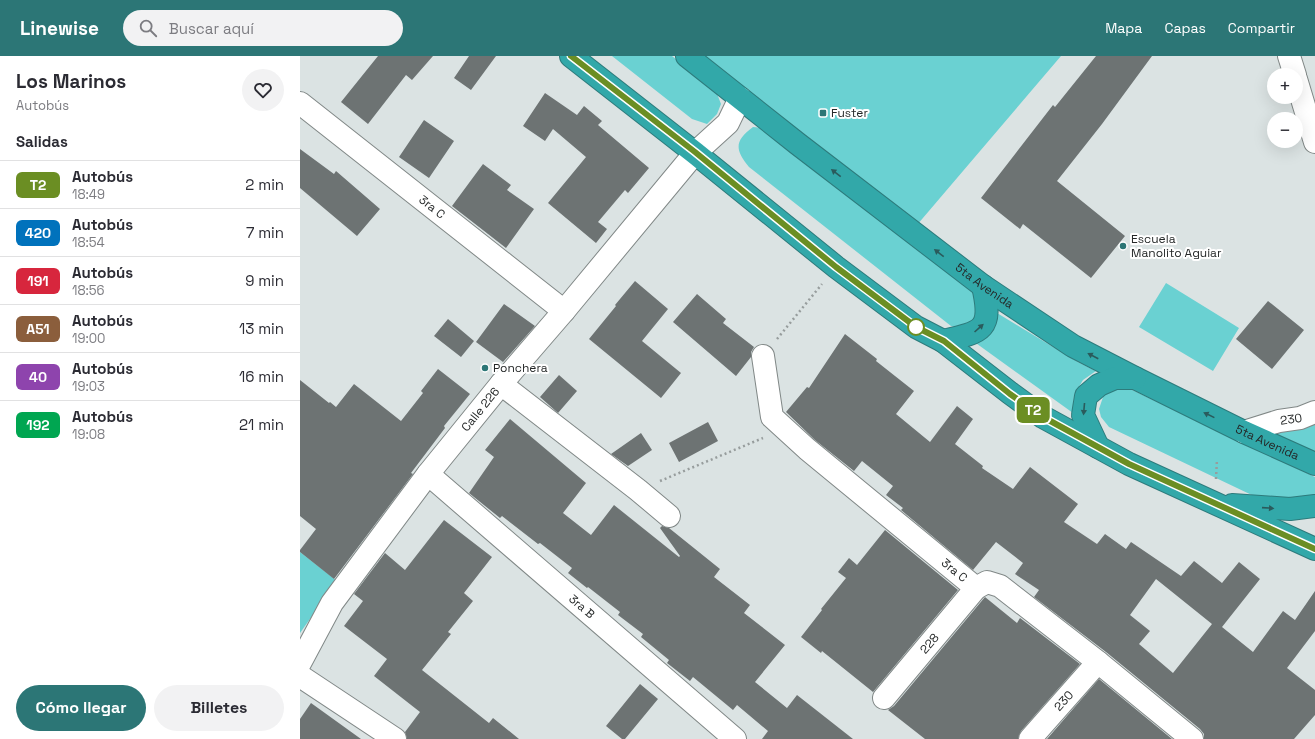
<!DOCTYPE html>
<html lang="es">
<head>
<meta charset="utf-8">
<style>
  :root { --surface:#fff; --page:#f2f2f3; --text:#2b2b33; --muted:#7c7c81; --line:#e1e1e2; --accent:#2c7676 }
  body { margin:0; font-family:"Space Grotesk",sans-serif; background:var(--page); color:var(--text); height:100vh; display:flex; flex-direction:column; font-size:15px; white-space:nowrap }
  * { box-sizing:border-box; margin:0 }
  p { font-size:13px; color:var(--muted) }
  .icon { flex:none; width:22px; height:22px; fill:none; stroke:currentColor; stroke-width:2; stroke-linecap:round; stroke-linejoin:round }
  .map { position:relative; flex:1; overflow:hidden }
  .details { display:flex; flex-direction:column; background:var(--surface); width:300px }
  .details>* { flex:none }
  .badge { padding:0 8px; border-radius:6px; font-size:14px; line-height:26px }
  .buttons { position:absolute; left:967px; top:12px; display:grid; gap:8px }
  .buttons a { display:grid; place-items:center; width:36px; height:36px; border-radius:50%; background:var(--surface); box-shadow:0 4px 16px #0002; font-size:20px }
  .map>.badge { position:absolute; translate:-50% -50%; box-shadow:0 0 0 2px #fff }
  h2 { padding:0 16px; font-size:15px; line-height:36px }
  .round { display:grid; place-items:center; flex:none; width:42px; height:42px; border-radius:21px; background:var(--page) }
  .overview { display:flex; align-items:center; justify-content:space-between; height:68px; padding:0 16px }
  h1 { font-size:19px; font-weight:800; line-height:30px }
  .action { display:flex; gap:8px; margin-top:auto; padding:8px 16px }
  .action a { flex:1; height:46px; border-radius:24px; background:var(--accent); color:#fff; font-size:16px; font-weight:800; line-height:46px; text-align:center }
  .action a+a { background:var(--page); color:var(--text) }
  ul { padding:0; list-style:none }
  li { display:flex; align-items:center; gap:12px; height:48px; padding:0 16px; border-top:1px solid var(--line) }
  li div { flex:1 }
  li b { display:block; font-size:15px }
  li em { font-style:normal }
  li .badge { min-width:44px; font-weight:700; text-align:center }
  header { display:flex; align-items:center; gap:24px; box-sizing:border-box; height:56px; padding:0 20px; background:var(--accent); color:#fff }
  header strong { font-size:19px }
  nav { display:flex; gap:22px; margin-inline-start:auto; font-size:14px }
  .search { width:280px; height:36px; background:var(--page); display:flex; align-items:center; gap:10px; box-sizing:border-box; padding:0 14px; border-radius:22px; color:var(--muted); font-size:15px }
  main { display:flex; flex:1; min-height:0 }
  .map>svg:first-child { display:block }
  .green { fill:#6ad1d2 }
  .building { fill:#6d7373; fill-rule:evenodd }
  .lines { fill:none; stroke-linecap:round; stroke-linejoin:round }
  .street-casing { stroke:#818887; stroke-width:24 }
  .secondary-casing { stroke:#818887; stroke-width:24 }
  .highway-casing { stroke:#2d7b7c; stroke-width:24 }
  .path { stroke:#979d9d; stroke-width:2.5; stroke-dasharray:2 3; stroke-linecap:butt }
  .street { stroke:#fff; stroke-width:22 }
  .secondary { stroke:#fff; stroke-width:22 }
  .highway { stroke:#32a8a9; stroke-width:22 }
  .oneway { fill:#2a5b5c }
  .line-casing { stroke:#fff; stroke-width:9 }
  .line { stroke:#6b8e23; stroke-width:6 }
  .poi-dot { fill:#2c7676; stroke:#fff; stroke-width:1.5 }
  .stop-dot { fill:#fff; stroke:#6b8e23; stroke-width:2 }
  .labels { text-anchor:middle; stroke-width:4; stroke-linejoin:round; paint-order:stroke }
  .poi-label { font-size:12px; fill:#252828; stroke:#fff; text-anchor:start }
  .street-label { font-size:12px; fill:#252828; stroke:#fff }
</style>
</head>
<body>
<header>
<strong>Linewise</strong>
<div class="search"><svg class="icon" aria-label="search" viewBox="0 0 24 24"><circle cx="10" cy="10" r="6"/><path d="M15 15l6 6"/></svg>Buscar aquí</div>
<nav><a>Mapa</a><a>Capas</a><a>Compartir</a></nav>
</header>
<main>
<section class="details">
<div class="overview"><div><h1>Los Marinos</h1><p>Autobús</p></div><a class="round"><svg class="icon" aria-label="heart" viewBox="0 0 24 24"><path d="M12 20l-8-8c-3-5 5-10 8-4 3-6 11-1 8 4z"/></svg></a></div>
<h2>Salidas</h2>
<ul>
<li><span class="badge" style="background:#6b8e23;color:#fff">T2</span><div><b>Autobús</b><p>18:49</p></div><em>2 min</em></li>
<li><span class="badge" style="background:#0072bc;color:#fff">420</span><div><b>Autobús</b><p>18:54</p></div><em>7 min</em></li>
<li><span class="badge" style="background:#d7263d;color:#fff">191</span><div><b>Autobús</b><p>18:56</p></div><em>9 min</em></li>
<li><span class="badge" style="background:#8b5e3c;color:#fff">A51</span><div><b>Autobús</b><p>19:00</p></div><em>13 min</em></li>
<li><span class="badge" style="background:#8e44ad;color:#fff">40</span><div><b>Autobús</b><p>19:03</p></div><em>16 min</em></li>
<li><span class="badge" style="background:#00a651;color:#fff">192</span><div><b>Autobús</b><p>19:08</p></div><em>21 min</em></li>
</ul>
<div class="action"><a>Cómo llegar</a><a>Billetes</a></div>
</section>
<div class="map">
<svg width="1015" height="683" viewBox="0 0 1015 683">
  <rect width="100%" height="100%" fill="#dbe3e3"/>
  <path class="green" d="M312,0H372L416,35L421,48L417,58L407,68L392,63Z
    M387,0H761L611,176Z
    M453,71L463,72L681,243L679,261L664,273L651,270L449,111C435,94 434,85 453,71Z
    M866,227L939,272L913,315L839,271Z
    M697,257L778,306L796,315L783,324L774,339L773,357L673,285Z
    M814,331L828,332L1015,421V441L993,445L958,442L809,371L801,361L799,353L804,338Z
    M1015,356V408L944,376Z
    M0,496L37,525L0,577Z"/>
  <path class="building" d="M78,0H133L112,24L106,19L68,68L41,46Z
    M169,0H196L171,34L154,22Z
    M796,0H852L802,68L757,125L825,180L791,222L723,168L720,173L681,142L753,49L755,51Z
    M245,37L277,59L284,50L302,65L298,69L349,112L328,137L325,134L298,166L307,173L296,187L248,147L286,101L253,73L245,85L223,70Z
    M124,64L154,85L129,122L99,101Z
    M0,93L34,118L36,115L80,153L57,180L0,132Z
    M183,108L211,129L207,134L234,153L206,192L152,150Z
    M335,225L368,253L342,285L381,317L361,342L289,283L316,250L315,249Z
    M397,238L426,263L423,267L454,291L451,296V301L436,320L373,266Z
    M968,245L1004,274L972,313L936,283Z
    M204,248L235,270L203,306L176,286Z
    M148,263L174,285L161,301L134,280Z
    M545,278L577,303L576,305L614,335L596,358L630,386L657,350L673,363L655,388L683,410L682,412L713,433L730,411L778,448L764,466L797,488L805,478L826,493L831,486L881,520L894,505L922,527L939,506L960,523L922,571L953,596L983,555L995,564L1015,535V575L987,612L1015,634V659L994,683H904V678L900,673L806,596L734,541L739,534L715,518L723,507L696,486L673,514L601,454L603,452L586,439L593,430L562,405L554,415L515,384L486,356L507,331L509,332ZM856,523L912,568L873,617L839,588L850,575L830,559Z
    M138,313L170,338L144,370L145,372L111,417L113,418L34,523L0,496V494L16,473L0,460V324L29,347L30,346L36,351L54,328L101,365L123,337L121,335Z
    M259,319L277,335L258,357L240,341Z
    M210,363L286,427L263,457L291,479L314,449L379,501L380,500L360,472L362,470L369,472L420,513L414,521L450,549L444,557L485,589L455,626L487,652L497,639L553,683H462L468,675L437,649L433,654L393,621L390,625L367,607L369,604L341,581L343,578L318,559L320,556L288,531L287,532L268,517L272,512L240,487L238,488L202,460L200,462L169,437L194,401L185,394Z
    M408,366L418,385L379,406L369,387Z
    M341,377L352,394L328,410L311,398Z
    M144,464L192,501L164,537L173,545L148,576L151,578L122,614L189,667L193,662L219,683H107L105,676L120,656L74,620L87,603L44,570L63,545L54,538L85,497L105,514Z
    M585,474L658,534L573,636L522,595L521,597L501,581L522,554L521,553L546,522L538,516L549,502L557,509Z
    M685,541L717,567L720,562L780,608L721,675L718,683H625L588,654L594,650Z
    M799,623L872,683H747Z
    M340,628L358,643L325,683H322L306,670Z
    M11,647L61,683H0V663Z"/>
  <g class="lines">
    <defs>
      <g id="street">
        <path d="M989,0L995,19"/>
        <path d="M996,23L1015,86"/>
        <path id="s1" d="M0,47L264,255"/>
        <path id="s2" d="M463,300L472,361L507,393L676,532L687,526L700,530L798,606L892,683"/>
        <path d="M201,328L338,434L369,460"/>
        <path id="s3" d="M128,418L435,683"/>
        <path d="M0,620L95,683"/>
        <path id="s4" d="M584,642L676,532"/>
        <path id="s5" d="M730,683L798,606"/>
      </g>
      <g id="secondary">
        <path id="s6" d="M944,376L979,365L1000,362L1015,356"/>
        <path id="s7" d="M0,607L32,547L128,418L201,328L264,255L395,97L428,67L440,42"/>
      </g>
      <g id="highway">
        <path d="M271,0L395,97L536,211L616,271L643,285L710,337L743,361L829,408L1015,493"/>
        <path id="s8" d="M387,0L498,88L683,230L773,290L835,322L944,376L1015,408"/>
        <path d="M643,285C683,276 693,274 683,230"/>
        <path d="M798,391L783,359L786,340L799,329L815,322H835"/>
        <path d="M932,449L990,453L1015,450"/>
      </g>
    </defs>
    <use href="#street" class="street-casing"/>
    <use href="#secondary" class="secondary-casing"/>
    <use href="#highway" class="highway-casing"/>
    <path class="path" d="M477,283L522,228
      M916,423L917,403
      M360,425L463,382"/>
    <use href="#street" class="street"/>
    <use href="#secondary" class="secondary"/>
    <use href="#highway" class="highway"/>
  </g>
  <defs><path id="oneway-solid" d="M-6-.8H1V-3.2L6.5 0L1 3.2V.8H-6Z"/></defs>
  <g class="oneway">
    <use href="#oneway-solid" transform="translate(536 117) rotate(-142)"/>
    <use href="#oneway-solid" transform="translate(639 197) rotate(-142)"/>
    <use href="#oneway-solid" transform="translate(679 272) rotate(-42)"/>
    <use href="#oneway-solid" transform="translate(793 300) rotate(-152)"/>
    <use href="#oneway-solid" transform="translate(784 353) rotate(95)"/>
    <use href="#oneway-solid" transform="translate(909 359) rotate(-154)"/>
    <use href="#oneway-solid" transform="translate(968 452) rotate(4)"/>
  </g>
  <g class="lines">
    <defs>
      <path id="line" d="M271,0L395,96L536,211L616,271L644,285L710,338L743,361L829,408L1015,493"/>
    </defs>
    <use href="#line" class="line-casing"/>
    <use href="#line" class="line"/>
  </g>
  <g class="poi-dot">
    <rect x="519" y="53" width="8" height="8" rx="2"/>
    <circle cx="823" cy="190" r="4"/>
    <circle cx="185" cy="312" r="4"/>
  </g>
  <circle class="stop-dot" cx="616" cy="271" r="8"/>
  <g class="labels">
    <g class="poi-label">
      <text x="531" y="61">Fuster</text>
      <text x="831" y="187">Escuela<tspan x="831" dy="14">Manolito Aguiar</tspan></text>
      <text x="193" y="316">Ponchera</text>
    </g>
    <g class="street-label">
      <text dy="4" stroke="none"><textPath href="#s1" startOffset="168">3ra C</textPath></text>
      <text dy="4" stroke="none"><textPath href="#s8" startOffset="376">5ta Avenida</textPath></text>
      <text dy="4" stroke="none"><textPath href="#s7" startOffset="312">Calle 226</textPath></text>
      <text dy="4" stroke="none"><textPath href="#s6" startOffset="49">230</textPath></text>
      <text dy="4" stroke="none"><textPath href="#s8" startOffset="700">5ta Avenida</textPath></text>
      <text dy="4" stroke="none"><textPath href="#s2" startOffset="300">3ra C</textPath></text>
      <text dy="4" stroke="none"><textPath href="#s3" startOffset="203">3ra B</textPath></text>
      <text dy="4" stroke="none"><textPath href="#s4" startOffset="71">228</textPath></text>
      <text dy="4" stroke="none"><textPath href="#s5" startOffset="51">230</textPath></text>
    </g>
  </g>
</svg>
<div class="buttons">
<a>+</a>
<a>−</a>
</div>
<b class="badge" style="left:733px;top:354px;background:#6b8e23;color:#fff">T2</b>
</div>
</main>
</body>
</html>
